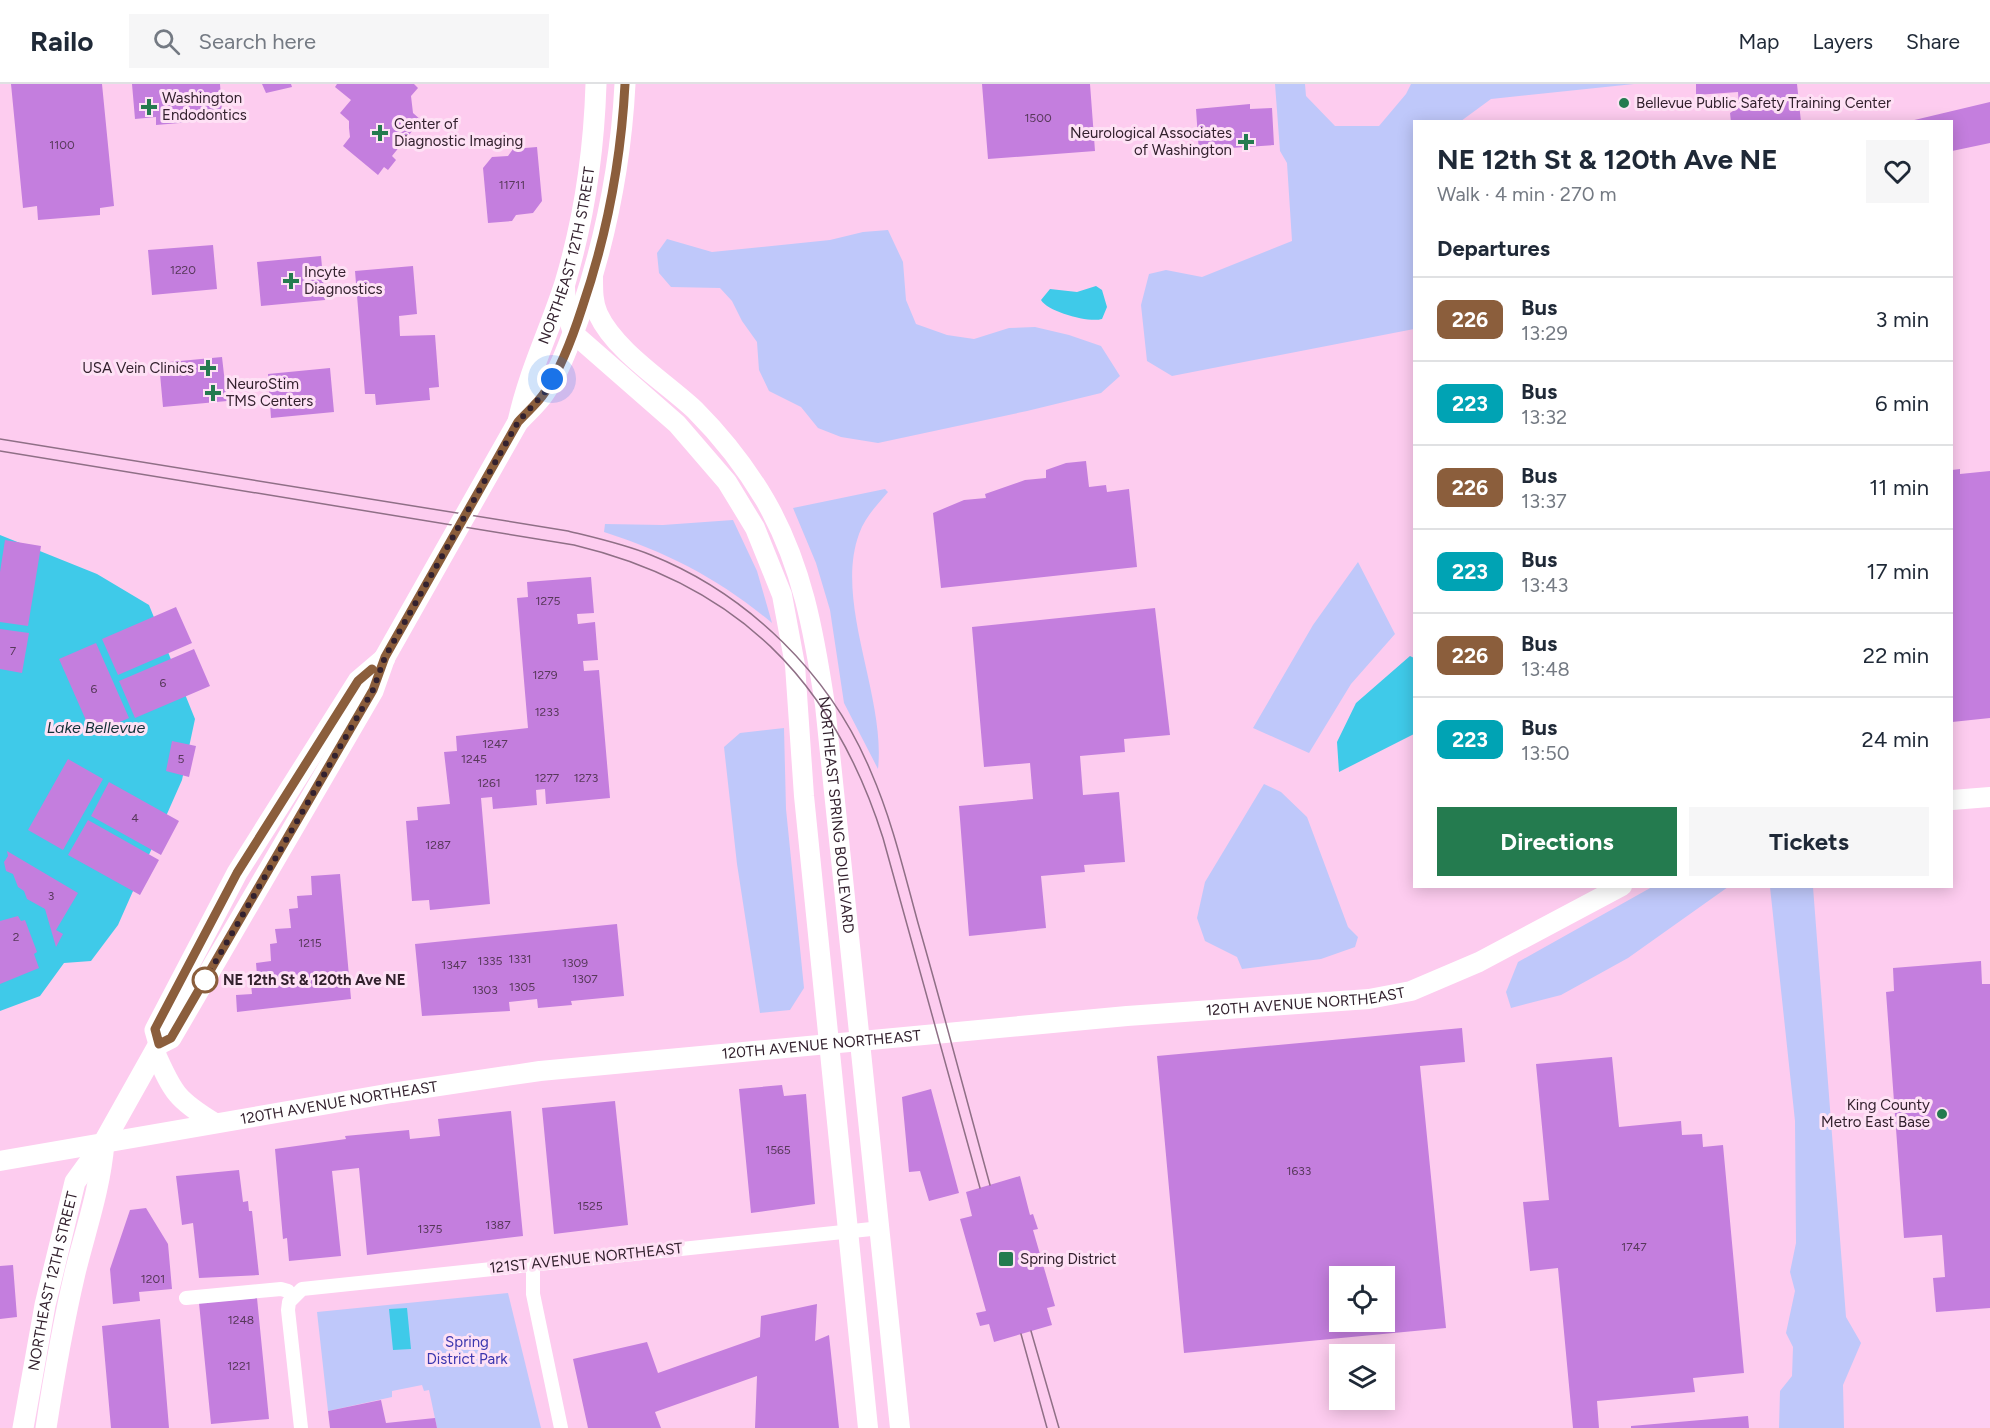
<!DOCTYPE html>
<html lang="en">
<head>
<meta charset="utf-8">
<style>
  :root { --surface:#fff; --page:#f6f6f7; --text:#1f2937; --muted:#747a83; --line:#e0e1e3; --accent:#247b4f }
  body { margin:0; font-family:Figtree,sans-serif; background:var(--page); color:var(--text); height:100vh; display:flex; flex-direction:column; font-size:22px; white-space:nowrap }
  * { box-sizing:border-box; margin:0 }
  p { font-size:20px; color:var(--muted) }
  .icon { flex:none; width:33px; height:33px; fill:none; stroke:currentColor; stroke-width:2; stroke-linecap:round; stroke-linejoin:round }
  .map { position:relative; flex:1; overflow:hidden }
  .drawer { position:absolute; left:1413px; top:36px; width:540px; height:768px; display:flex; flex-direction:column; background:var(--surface); border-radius:0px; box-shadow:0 3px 15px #0003 }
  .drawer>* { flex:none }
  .badge { padding:0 12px; border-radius:9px; font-size:21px; line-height:39px }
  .controls { position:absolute; left:1329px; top:1182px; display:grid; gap:12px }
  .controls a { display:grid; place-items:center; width:66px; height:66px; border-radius:0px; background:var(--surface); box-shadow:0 3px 15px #0003; font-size:30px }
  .you { position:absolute; width:30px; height:30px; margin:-15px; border:4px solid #fff; border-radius:50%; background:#1a73e8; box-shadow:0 0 0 9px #1a73e833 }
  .map>.badge { position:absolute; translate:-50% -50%; box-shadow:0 0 0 3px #fff }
  h2 { padding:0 24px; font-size:22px; line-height:54px }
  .round { display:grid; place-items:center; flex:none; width:63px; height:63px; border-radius:0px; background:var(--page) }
  .overview { display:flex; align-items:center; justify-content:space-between; height:102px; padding:0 24px }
  h1 { font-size:28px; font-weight:700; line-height:45px }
  .cta { display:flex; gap:12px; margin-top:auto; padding:12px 24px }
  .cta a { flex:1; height:69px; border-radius:0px; background:var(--accent); color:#fff; font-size:24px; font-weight:700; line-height:69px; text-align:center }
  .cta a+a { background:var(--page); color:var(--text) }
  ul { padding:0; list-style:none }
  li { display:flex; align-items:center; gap:18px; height:84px; padding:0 24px; border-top:2px solid var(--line) }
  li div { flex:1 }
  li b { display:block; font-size:22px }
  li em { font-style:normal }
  li .badge { min-width:66px; font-weight:700; text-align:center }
  header { display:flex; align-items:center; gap:36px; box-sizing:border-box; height:84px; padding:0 30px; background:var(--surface); border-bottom:2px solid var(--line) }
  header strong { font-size:28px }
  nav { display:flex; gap:33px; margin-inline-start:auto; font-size:21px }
  .search { width:420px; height:54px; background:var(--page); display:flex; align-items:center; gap:15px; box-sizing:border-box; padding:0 21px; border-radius:0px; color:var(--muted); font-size:22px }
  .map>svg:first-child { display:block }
  .green { fill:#bfc8fa }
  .water { fill:#3fcae9 }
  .building { fill:#c47ede; fill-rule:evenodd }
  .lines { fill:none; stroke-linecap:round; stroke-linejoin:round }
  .street { stroke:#fff; stroke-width:14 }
  .secondary { stroke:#fff; stroke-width:20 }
  .primary { stroke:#fff; stroke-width:21 }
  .tram { stroke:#8f6f86; stroke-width:1.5 }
  .line-casing { stroke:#fff; stroke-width:14 }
  .line { stroke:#8b5e3c; stroke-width:9 }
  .walk { stroke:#33212e; stroke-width:6; stroke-dasharray:0 10.8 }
  .poi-dot { fill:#247b4f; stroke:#fee1f5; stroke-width:2 }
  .stop-dot { fill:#fff; stroke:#8b5e3c; stroke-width:3 }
  .labels { text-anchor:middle; stroke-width:6; stroke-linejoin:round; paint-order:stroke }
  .number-label { font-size:12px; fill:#57385a }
  .poi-label { font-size:15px; fill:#33212e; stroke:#fee1f5; text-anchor:start }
  .street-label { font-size:15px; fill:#33212e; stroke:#fee1f5 }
  .stop-label { font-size:15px; font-weight:bold; fill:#33212e; stroke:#fee1f5; text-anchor:start }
  .park-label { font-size:15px; fill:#3b36ae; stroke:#fee1f5 }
  .water-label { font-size:16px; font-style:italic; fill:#122f36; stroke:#fee1f5 }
</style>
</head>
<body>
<header>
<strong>Railo</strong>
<div class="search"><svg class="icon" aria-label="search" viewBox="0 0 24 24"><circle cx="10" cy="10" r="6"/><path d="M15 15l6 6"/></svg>Search here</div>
<nav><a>Map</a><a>Layers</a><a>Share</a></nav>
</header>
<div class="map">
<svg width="1990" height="1344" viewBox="0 0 1990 1344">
  <rect width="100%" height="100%" fill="#fdccef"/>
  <path class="green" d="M1275,0H1305L1306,12L1335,42H1379L1406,10L1411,0H1634L1491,15L1461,37L1414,38V245L1172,292L1147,277L1141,221L1149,190L1166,186L1202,193L1292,157L1287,79L1280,67Z
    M888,146L903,178L906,216L916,240L947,251L974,255L1009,244L1035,243L1069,251L1101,262L1120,292L1101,309L1027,327L878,359L841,353L818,344L801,323L769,307L759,286L757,258L742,237L732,217L720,204L671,203L659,189L657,169L667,155L712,168L830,156L863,148Z
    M885,405L888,408C877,421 865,433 859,450C834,519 886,612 878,685L844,619L830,526L816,479L793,424Z
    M733,436L757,487L772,539C721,496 667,468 604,448L605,440L663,441Z
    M1358,478L1395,550L1351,600L1309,669L1253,644L1313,541Z
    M784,644L786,725L804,904L790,926L760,929L737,780L724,663L740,649Z
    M1264,700L1281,708L1307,733L1348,843L1358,853L1355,863L1321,875L1242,885L1237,873L1205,857L1197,834L1205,798Z
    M1652,803H1728L1628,874L1561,911L1511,924L1506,908L1518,878Z
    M1770,803H1813L1846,1233L1861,1259L1843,1301L1844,1344H1779L1780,1307L1792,1292L1793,1263L1786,1249L1795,1207L1790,1188L1796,1159L1795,1037Z
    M508,1209L541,1344H437L429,1306L424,1307L422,1301L392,1307V1313L328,1327L317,1228Z"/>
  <path class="water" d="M1096,202L1102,206L1107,223L1102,235C1089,239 1048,228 1041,216L1050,205L1077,208Z
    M0,451L97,490L149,521L195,635L182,696L118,841L91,877L64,879L40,912L0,927Z
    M1410,572L1414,574V650L1339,688L1337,658L1356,619Z
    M407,1224L411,1265L393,1266L389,1225Z"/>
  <path class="building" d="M11,0H102L114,122L100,124V131L38,136L37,122L23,124Z
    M132,0H220L222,27L202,29L203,37L156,41V33L135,35Z
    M262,0H291L292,3L266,9Z
    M337,0H414L418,4L411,12L413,29L421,36L392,72L396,76L388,86L384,83L378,91L343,62L350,53L349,44V37L340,29L351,16L335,3Z
    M982,0H1090L1095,67L988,75Z
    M1696,0H1797L1801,38H1731L1730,29L1739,23L1738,8L1696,11Z
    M1990,18V59L1952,67V38H1906Z
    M1250,20V25L1272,24L1274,61L1231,64L1232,71L1210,73V68L1199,69L1196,25Z
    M537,63L542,117L533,129L516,131L512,137L488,139L483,84L492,73L508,72L513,65Z
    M213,161L217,205L152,211L148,166Z
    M321,172L325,216L261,222L257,178Z
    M413,182L417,230L399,232L400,252L435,251L439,303L429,304L430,316L376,321L375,310H365L355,187Z
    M222,273L227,317L163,323L159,279Z
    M330,284L334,328L271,334L268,290Z
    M1086,377L1089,403L1106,401L1107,408L1129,405L1137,483L941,504L933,429L964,416L986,414L985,410L1025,396L1046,394V386L1066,379Z
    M1960,385V390L1990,387V634L1952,638V386Z
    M5,456L41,462L28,542L0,538V488Z
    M591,493L594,529L577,530L578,540L595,538L598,576L583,577L584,587L599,586L610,714L546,720L545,705L536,706L537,721L493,725L492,713L481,714L490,820L430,826L429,816L412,817L406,737L418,736L417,723L450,720L444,668L457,667L456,652L528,644L517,514L528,513L527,498Z
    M176,523L192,559L118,591L102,555Z
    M1155,524L1170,651L1124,655L1125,668L1080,672L1083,711L1119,708L1125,778L1084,781L1085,788L1041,792L1046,844L969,852L959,722L1033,715L1030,679L984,683L972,543Z
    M0,545L29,549L22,589L0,585Z
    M96,559L129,634L92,650L59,575Z
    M194,565L210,602L135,634L119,597Z
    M172,657L196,662L189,693L166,687Z
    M68,675L103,695L63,766L28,746Z
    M109,698L179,737L161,771L91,732Z
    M88,736L159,776L140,811L68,771Z
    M7,767L78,809L56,846L63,850L56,863L45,825L27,815L24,807L18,803L13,790L6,787L4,778L8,772Z
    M340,790L351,915L237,928L236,911L252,910L250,891H257L256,879L271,877L270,860L277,859L275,845L291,844L289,825L298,824L297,812L312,811L311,792Z
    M18,832L21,837L25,836L37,868L34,870L39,884L0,900V837Z
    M617,840L624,912L571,917L572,921L538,924L537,915L509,918L510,927L422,932L415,860Z
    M1981,877L1982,900H1990V1224L1936,1228L1933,1194L1945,1193L1942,1151L1904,1154L1886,908L1894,907L1893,884Z
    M1462,944L1465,978L1420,982L1446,1244L1184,1269L1157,972ZM1340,1192H1384V1238H1340Z
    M1612,973L1619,1043L1681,1037L1682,1051L1702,1050L1703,1063L1723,1061L1744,1289L1693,1294L1695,1308L1597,1317L1599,1344H1573L1558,1184L1530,1187L1523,1118L1549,1116L1536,980Z
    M782,1001L784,1012L806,1010L815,1120L751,1129L739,1005Z
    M931,1005L959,1109L929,1117L920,1087L909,1088L902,1013Z
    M615,1017L628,1141L554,1150L542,1024Z
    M511,1027L523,1152L367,1171L359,1084L332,1087L341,1172L289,1177L287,1154L283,1155L275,1065L346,1055L345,1052L409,1046L410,1055L440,1052L438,1035Z
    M239,1086L243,1118L248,1117L249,1127H252L259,1191L199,1194L193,1139L182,1141L176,1092Z
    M1020,1092L1030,1131L1033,1130L1038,1145L1033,1146L1055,1222L1047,1224L1052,1241L994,1258L989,1240L980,1242L976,1229L986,1227L960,1135L972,1132L966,1108Z
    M146,1124L168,1160L172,1205L139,1208L140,1217L113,1220L110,1185L130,1126Z
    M13,1181L17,1233L0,1235V1182Z
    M257,1214L269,1335L211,1340L199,1219Z
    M817,1220L815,1257L829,1251L839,1344H755L757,1292L655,1328L661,1344H588L573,1275L647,1258L658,1289L760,1253L761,1232Z
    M160,1235L169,1344H111L102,1242Z
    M381,1316L386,1339L435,1334L437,1344H330L328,1327Z
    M1748,1332L1749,1344H1631V1342Z"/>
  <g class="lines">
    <path class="street" d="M533,1180V1210L561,1344
      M186,1214L281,1205L288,1207
      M301,1344L288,1226L289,1218L302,1205L881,1144"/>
    <g class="secondary">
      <path id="s1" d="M593,194C593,207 593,219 598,230C615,267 665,298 695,326C722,353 746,384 765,416C802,480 814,548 825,621L900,1344"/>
      <path d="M565,203L566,226L573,249L677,340L727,398L755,444L782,511L795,581L804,712L868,1344"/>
      <path d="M1952,716L1990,713"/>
      <path d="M155,968C173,1009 177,1016 215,1039"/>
      <path id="s2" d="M0,1077L392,1009L540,987L1127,932L1369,915L1411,907L1479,878L1622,802"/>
    </g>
    <g class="primary">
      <path id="s3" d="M518,338C528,290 550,246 565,199C584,135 594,66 596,0"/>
      <path d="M159,960L155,946L237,789L358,597L385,574"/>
      <path id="s4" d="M23,1344L45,1221L75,1098L104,1058L159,960L171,954L373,607L385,573L518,338C527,328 538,319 545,308C561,285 571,254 581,228C606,154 621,79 625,0"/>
      <path d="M46,1344C54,1292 63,1240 75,1189C86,1144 100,1106 104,1059"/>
    </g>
    <path class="tram" d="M0,355L568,447C596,454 624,460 651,471C748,510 831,591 871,688C892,736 904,788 918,839C943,926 966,1014 990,1101
      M0,367L574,461C737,500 833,596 883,754L980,1104
      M1031,1247L1059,1344
      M1021,1250L1047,1344"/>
  </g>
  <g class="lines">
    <defs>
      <path id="line" d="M372,585L358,597L237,789L155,945L159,960L171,954L373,606L385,573L518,338C527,328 538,319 545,308C562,283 573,252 582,224C607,151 621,77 625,0"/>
    </defs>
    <use href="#line" class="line-casing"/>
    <use href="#line" class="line"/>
    <path class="walk" d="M205,896L373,606L385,573L518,338L545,308L552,295"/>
  </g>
  <g class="poi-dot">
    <circle cx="1624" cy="19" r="6"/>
    <path d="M146 14h6v6h6v6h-6v6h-6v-6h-6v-6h6z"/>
    <path d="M377 40h6v6h6v6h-6v6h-6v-6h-6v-6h6z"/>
    <path d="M1243 49h6v6h6v6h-6v6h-6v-6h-6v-6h6z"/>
    <path d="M288 188h6v6h6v6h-6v6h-6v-6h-6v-6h6z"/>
    <path d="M205 275h6v6h6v6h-6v6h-6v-6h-6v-6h6z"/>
    <path d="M210 300h6v6h6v6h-6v6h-6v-6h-6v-6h6z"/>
    <circle cx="1942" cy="1030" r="6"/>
    <rect x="998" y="1167" width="16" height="16" rx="3"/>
  </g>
  <circle class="stop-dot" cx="205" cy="896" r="12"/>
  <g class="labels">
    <g class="number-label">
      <text x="1038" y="38">1500</text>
      <text x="62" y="65">1100</text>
      <text x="512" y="105">11711</text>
      <text x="183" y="190">1220</text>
      <text x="548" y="521">1275</text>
      <text x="13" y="571">7</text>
      <text x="545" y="595">1279</text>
      <text x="163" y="603">6</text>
      <text x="94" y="609">6</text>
      <text x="547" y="632">1233</text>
      <text x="495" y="664">1247</text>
      <text x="181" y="679">5</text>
      <text x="474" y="679">1245</text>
      <text x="547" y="698">1277</text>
      <text x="586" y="698">1273</text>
      <text x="489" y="703">1261</text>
      <text x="135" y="738">4</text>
      <text x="438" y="765">1287</text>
      <text x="51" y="816">3</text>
      <text x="16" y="857">2</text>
      <text x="310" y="863">1215</text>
      <text x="520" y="879">1331</text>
      <text x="490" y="881">1335</text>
      <text x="575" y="883">1309</text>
      <text x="454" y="885">1347</text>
      <text x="585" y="899">1307</text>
      <text x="522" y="907">1305</text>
      <text x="485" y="910">1303</text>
      <text x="778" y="1070">1565</text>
      <text x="1299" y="1091">1633</text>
      <text x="590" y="1126">1525</text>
      <text x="498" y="1145">1387</text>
      <text x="430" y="1149">1375</text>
      <text x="1634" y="1167">1747</text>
      <text x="153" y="1199">1201</text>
      <text x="241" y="1240">1248</text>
      <text x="239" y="1286">1221</text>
    </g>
    <g class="poi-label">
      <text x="162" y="19">Washington<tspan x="162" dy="17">Endodontics</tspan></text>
      <text x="1636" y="24">Bellevue Public Safety Training Center</text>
      <text x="394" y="45">Center of<tspan x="394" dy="17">Diagnostic Imaging</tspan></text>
      <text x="1232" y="54" text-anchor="end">Neurological Associates<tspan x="1232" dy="17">of Washington</tspan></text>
      <text x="304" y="193">Incyte<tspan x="304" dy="17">Diagnostics</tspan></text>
      <text x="194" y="289" text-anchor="end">USA Vein Clinics</text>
      <text x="226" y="305">NeuroStim<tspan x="226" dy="17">TMS Centers</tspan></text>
      <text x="1930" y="1026" text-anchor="end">King County<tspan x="1930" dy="17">Metro East Base</tspan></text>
      <text x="1020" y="1180">Spring District</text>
    </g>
    <g class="street-label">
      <text dy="5" stroke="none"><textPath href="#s3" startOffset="174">NORTHEAST 12TH STREET</textPath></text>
      <text dy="5" stroke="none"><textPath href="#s1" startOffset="614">NORTHEAST SPRING BOULEVARD</textPath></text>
      <text dy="5" stroke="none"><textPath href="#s2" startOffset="1316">120TH AVENUE NORTHEAST</textPath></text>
      <text dy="5" stroke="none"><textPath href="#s2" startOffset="830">120TH AVENUE NORTHEAST</textPath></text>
      <text dy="5" stroke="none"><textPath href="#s2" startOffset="344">120TH AVENUE NORTHEAST</textPath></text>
      <text transform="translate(586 1174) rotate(-6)" y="5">121ST AVENUE NORTHEAST</text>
      <text dy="5" stroke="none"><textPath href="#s4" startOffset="150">NORTHEAST 12TH STREET</textPath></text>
    </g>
    <g class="stop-label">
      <text x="223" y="901">NE 12th St &amp; 120th Ave NE</text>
    </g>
    <g class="park-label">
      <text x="467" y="1263">Spring<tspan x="467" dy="17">District Park</tspan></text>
    </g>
    <g class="water-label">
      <text x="96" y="649">Lake Bellevue</text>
    </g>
  </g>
</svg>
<div class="controls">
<a><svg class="icon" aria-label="locate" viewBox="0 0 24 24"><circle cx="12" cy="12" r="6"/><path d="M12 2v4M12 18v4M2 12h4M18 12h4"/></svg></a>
<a><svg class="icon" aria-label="layers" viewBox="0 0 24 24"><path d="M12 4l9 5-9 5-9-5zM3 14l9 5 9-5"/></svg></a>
</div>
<div class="you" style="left:552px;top:295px"></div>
<section class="drawer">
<div class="overview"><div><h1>NE 12th St &amp; 120th Ave NE</h1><p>Walk · 4 min · 270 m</p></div><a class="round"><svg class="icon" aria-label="heart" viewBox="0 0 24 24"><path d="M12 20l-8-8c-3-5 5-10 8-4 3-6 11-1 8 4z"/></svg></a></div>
<h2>Departures</h2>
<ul>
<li><span class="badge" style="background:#8b5e3c;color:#fff">226</span><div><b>Bus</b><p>13:29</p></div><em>3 min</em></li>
<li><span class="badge" style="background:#00a3b4;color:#fff">223</span><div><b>Bus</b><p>13:32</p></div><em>6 min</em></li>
<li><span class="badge" style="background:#8b5e3c;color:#fff">226</span><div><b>Bus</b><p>13:37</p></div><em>11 min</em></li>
<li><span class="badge" style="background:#00a3b4;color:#fff">223</span><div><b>Bus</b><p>13:43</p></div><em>17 min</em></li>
<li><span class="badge" style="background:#8b5e3c;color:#fff">226</span><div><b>Bus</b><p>13:48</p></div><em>22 min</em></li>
<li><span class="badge" style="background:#00a3b4;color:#fff">223</span><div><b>Bus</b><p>13:50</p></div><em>24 min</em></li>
</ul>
<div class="cta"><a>Directions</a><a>Tickets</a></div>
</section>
</div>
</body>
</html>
